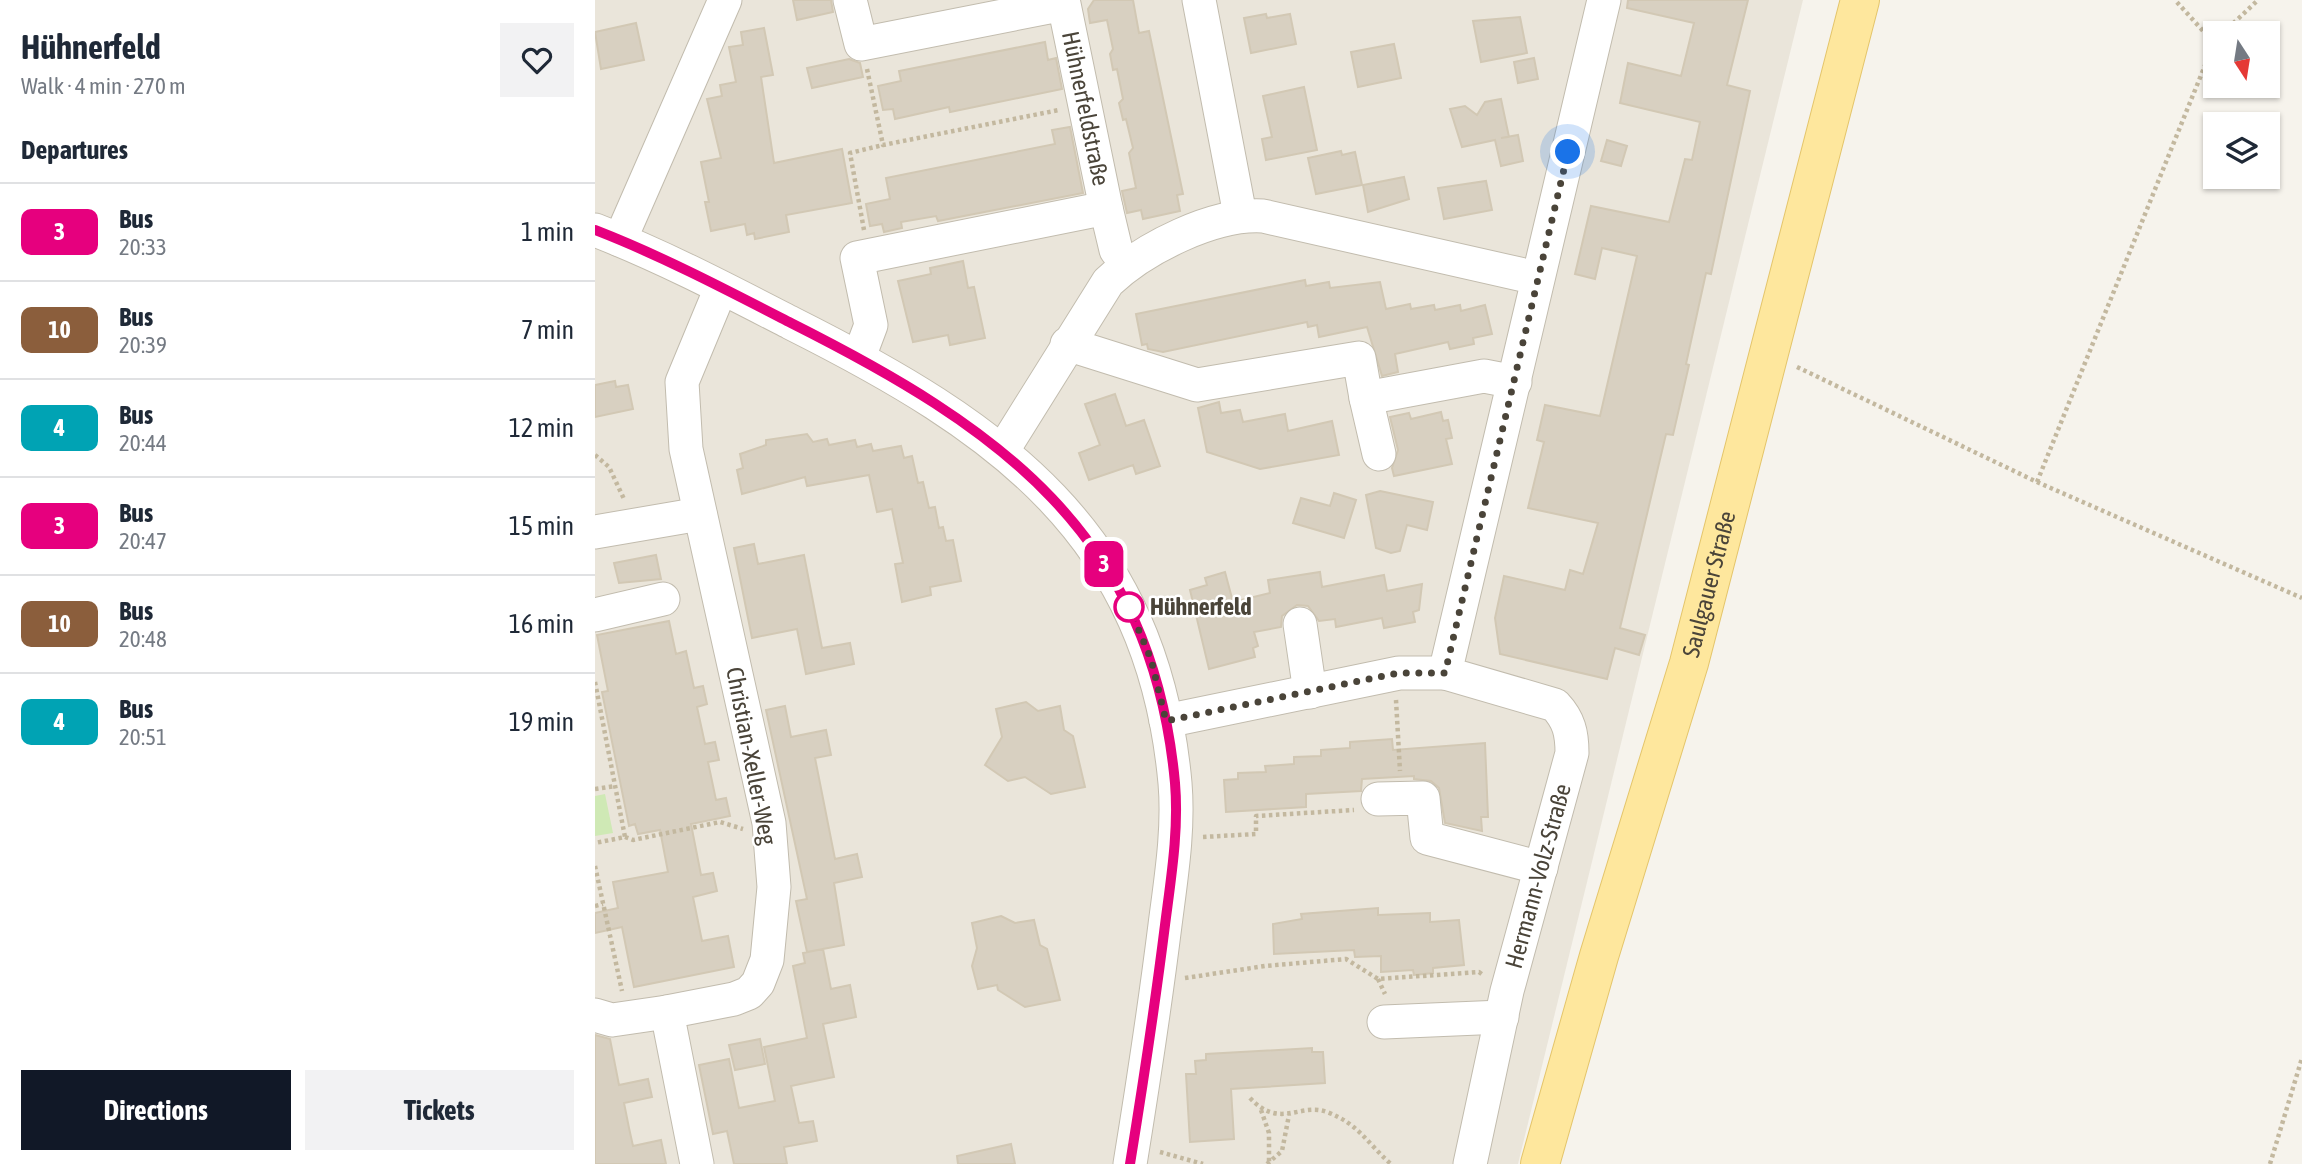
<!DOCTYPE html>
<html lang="en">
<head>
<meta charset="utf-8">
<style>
  :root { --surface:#fff; --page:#f2f2f3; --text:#1f2937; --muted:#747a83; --line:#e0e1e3; --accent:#111827 }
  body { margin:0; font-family:"Asap Condensed",sans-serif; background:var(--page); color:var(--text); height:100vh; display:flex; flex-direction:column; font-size:26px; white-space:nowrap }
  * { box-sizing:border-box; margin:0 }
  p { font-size:23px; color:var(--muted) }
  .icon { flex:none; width:38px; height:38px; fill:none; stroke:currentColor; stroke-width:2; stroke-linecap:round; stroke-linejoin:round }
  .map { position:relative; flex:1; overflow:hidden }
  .sheet { display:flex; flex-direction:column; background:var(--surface); width:595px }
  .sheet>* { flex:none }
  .badge { padding:0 14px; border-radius:10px; font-size:24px; line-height:46px }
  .needle { width:46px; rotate:168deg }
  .buttons { position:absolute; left:1608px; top:21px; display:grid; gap:14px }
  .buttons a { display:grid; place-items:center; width:77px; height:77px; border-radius:0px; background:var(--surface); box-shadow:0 2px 5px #0004; font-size:35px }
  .you { position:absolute; width:35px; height:35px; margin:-18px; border:5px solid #fff; border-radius:50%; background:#1a73e8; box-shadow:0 0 0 10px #1a73e833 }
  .map>.badge { position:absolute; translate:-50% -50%; box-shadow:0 0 0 4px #fff }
  h2 { padding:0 21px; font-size:26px; line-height:63px }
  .round { display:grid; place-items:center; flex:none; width:74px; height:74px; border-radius:0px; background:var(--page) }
  .summary { display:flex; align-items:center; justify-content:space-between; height:119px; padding:0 21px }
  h1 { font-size:33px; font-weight:700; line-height:52px }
  .primary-button { display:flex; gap:14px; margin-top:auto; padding:14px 21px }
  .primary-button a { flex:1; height:80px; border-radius:0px; background:var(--accent); color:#fff; font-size:28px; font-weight:700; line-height:80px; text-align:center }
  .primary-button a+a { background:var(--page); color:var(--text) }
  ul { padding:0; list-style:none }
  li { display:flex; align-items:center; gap:21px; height:98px; padding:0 21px; border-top:2px solid var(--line) }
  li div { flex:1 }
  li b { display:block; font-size:26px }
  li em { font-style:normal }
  li .badge { min-width:77px; font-weight:700; text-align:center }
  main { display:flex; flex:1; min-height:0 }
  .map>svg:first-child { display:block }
  .residential { fill:#eae5da }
  .green { fill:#cfe9b5 }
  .building { fill:#d8d0c1; stroke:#d2c8b4; stroke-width:2 }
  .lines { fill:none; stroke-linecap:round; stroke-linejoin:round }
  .minor-casing { stroke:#c2bcae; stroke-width:35 }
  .major-casing { stroke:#e4c56b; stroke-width:40 }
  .path { stroke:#c3b89f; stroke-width:4.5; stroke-dasharray:3.5 3.5; stroke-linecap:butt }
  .minor { stroke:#fff; stroke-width:33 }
  .major { stroke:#fee79d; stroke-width:38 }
  .line-casing { stroke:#fff; stroke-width:16 }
  .line { stroke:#e6007e; stroke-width:10 }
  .walk { stroke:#4a4439; stroke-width:7; stroke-dasharray:0 12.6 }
  .stop-dot { fill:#fff; stroke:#e6007e; stroke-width:3.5 }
  .labels { text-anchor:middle; stroke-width:5; stroke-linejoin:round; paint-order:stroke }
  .street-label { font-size:24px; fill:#4a4439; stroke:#fff }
  .stop-label { font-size:24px; font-weight:bold; fill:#4a4439; stroke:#fff; text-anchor:start }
</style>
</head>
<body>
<main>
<section class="sheet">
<div class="summary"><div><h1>Hühnerfeld</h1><p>Walk · 4 min · 270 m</p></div><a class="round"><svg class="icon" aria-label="heart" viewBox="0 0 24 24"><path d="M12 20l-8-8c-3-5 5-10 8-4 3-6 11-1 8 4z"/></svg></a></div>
<h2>Departures</h2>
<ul>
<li><span class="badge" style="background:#e6007e;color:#fff">3</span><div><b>Bus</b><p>20:33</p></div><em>1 min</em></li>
<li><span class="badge" style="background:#8b5e3c;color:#fff">10</span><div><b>Bus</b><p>20:39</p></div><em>7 min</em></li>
<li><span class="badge" style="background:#00a3b4;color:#fff">4</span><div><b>Bus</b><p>20:44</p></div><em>12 min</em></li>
<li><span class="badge" style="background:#e6007e;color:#fff">3</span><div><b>Bus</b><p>20:47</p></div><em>15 min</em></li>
<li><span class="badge" style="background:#8b5e3c;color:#fff">10</span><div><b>Bus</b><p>20:48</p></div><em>16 min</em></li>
<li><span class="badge" style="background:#00a3b4;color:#fff">4</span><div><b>Bus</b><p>20:51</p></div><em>19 min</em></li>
</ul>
<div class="primary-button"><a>Directions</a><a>Tickets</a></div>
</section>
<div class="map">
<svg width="1707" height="1164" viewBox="0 0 1707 1164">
  <rect width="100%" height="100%" fill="#f6f3ec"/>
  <path class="residential" d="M0,0H1208L923,1164H0Z"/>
  <path class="green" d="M10,794L18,833L0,836V796Z"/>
  <path class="building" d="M198,0H236L238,12L202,20Z
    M499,0H538L544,33L554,31L588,194L582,195L585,211L548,219L546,210L532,213L527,191L541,188L534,153L538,148L531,119L528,120L524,103L528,99L522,69L518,70L515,54L518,49L512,20L495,23L493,9Z
    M1033,0H1153L1132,85L1155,91L1116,274L1111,273L1091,364L1094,365L1078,435L1071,434L1025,628L1050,635L1044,655L1020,648L1012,679L905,654L900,618L909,576L970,590L975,570L988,574L1003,523L933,508L949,442L942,440L950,405L1005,416L1042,256L1007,248L1000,279L980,274L996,206L1074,222L1090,159L1097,160L1105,122L1025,103L1033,63L1086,76L1099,23L1032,8Z
    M671,14L672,18L695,14L701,44L656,53L649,18Z
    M925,17L932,53L886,62L878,21Z
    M41,23L49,60L6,69L0,32Z
    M169,28L178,75L166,77L179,163L247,149L257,203L191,215L194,232L160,239L159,233L152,235L150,224L116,231L110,202H114L106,162L126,158L112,99L127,96L125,85L141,82L134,47L148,45L146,32Z
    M450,42L453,60L461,58L467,89L355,112L354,107L300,119L298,109L288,110L283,86L306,81L304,71Z
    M799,44L806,78L763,87L756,52Z
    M939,58L943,79L923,83L919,62Z
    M254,59L265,63L268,77L217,88L212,68Z
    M709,87L722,150L671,160L667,139L677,137L668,96Z
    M906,99L914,137L906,138L923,135L928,161L906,166L900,140L867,147L855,109L870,106L882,115L890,102Z
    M475,127L488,193L343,221L341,216L306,222L307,228L289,232L287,224L275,226L271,204L295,199L291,178L460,144L457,130Z
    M1012,140L1032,146L1026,166L1006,161Z
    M746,151L747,155L760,152L767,185L721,194L713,158Z
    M809,177L814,199L773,212L768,185Z
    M891,181L897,210L849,219L843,188Z
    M368,261L373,288L379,287L390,338L355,345L353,335L318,342L303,281L336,274L335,268Z
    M710,280L711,286L734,282L735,288L785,282L791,309L815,304L816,309L839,305L840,310L865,305L866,311L890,305L897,334L878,338L879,344L855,349L853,342L800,354L803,372L787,376L772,327L724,337L722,325L713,327L712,322L568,352L553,349L552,344L547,345L541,314Z
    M20,381L21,387L33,385L38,409L0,417V385Z
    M520,394L531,426L549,420L565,466L541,474L538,465L494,480L484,453L505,445L490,404Z
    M624,402L626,413L645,410L648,422L690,414L693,431L737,421L744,455L665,469L612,452L603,408Z
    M846,412L848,421L853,420L857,438L851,439L857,464L799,476L797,468L803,450L795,417L814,413L816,419Z
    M212,434L218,442L232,439L234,445L260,440L262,447L276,444L278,451L306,446L309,458L317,456L323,483L328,482L334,508L340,507L344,528L348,527L351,541L358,540L366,581L335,587L336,595L307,602L300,564L308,563L297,509L282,512L274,475L212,486L210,477L147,494L142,470L148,468L145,454L171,445V440Z
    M785,491L838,502L832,530L812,525L805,551L796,553L781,548L771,495Z
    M739,493L761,500L749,538L698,523L706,498L735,506Z
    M159,544L163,564L209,555L227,648L255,643L259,664L211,674L202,629L157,638L139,548Z
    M61,555L66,579L24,583L19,563Z
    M630,572L638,602L675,593L673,580L725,572L727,587L789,575L792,591L827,584L824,610L818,612L820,622L789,628L787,618L741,627L740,619L724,621L713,606L702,605L687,616L686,627L659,632L663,646L658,648L660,657L614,669L595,590L612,585L610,578Z
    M74,621L81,654L91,651L99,688L108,686L112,704L102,707L110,744L120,742L124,760L113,762L121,800L131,798L135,816L96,824L106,875L118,873L122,891L98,897L107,941L133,936L139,967L39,987L27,927L0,933V913L23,908L18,882L73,872L65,830L43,834L40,824L34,826L7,692L13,691L2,635Z
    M431,702L443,711L465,706L469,730L478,736L490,787L456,794L430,777L413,781L390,765L407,737L401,709Z
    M190,706L196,737L231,730L236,755L220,758L240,859L262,854L267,877L239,883L249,945L212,952L201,901L212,899L171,710Z
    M797,739L798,750L890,743L893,817H886L887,831L850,823L844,788L836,781L819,779V776L767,779L766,791L711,794V807L631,812L629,780L643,779V773L671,772L670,766L699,764V757L726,756V750L755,748V742Z
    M783,908V915L835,913V922L864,920L869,965L838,968V973L819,975L818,970L786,972V956L760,957L759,950L679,954L678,924L707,919L706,914Z
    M406,916L420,923L439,920L445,945L452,949L465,1000L430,1007L403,990L402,985L383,989L377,966L382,948L377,923Z
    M228,949L236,989L255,985L261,1017L228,1024L239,1077L196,1086L204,1123L218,1121L222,1141L189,1147L192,1164H139L132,1131L118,1134L104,1065L134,1059L144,1108L180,1101L169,1047L212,1038L198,966L210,963L208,953Z
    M0,1035L15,1039L24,1085L53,1079L57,1097L29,1103L34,1128L38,1146L66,1140L71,1164H0Z
    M165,1039L170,1064L140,1070L134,1045Z
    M717,1048V1052H728L730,1083L636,1089L639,1139L595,1142L591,1074H601L600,1061L611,1060V1054Z
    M416,1144L420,1164H363L362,1156Z"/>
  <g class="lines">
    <defs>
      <g id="minor">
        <path id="s1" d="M255,0L266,44L469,4L511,208L521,250L532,264"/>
        <path d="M604,0L645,215"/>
        <path d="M0,230C67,256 132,290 196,323C403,427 557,532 580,783C584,830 576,878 570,925C560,1005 548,1084 535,1164"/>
        <path d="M25,240L130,0"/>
        <path d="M472,344L602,385L764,358L771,398L889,376L920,382"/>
        <path d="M264,357L276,325L262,258L511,208"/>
        <path d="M771,398L784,454"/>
        <path d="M408,450L513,282C549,248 619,213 668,216L942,278"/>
        <path d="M0,532L105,514"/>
        <path d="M0,615L68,599"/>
        <path d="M705,624L715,692"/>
        <path d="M571,721L804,673H850"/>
        <path d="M783,799L828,798L832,838L946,868"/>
        <path d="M0,1015L17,1020L72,1012"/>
        <path d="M789,1022L907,1017"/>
        <path d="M102,1164L72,1012L139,999L154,993L163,983L172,960L179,887L174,823L91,449L87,382L126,288"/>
        <path id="s2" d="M875,1164L912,991L977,753C977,733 974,720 960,705L850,673L1009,0"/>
      </g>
      <g id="major">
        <path id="s3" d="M945,1164L1004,956L1094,663L1265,0"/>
      </g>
    </defs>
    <use href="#minor" class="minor-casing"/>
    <use href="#major" class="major-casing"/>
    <path class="path" d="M1628,33L1663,0
      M272,69L288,145L464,110
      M269,230L255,153L288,145
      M1202,367L1442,482L1707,598
      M0,455L14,467L29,499
      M1442,482L1619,43L1580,0
      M0,682L30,837L0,843
      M801,700L805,771
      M0,789L20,786
      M30,837L38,840L125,822L148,829
      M608,837L661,834V816L759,810
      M0,866L27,991
      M0,906L8,904
      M590,978L670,966L751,959L783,979L884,972L888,975
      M783,979L790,994
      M655,1098C685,1130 705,1102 732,1112C764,1124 772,1143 796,1164
      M666,1110L674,1133V1163
      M565,1152L608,1164
      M672,1164L687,1151L694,1115
      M1675,1164L1707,1058"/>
    <use href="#minor" class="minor"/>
    <use href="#major" class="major"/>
  </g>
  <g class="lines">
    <defs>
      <path id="line" d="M0,230C67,256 132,290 196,323C403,427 557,533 580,783C584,830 576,878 570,925C560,1005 548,1084 535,1164"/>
    </defs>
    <use href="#line" class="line-casing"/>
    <use href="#line" class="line"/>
    <path class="walk" d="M534,607L556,659L571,721L803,673H850L973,152"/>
  </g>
  <circle class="stop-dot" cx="534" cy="607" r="14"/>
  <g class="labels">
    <g class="street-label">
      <text dy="8" stroke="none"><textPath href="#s1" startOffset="359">Hühnerfeldstraße</textPath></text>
      <text dy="8" stroke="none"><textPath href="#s3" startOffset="604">Saulgauer Straße</textPath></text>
      <text transform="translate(156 756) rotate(79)" y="8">Christian-Xeller-Weg</text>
      <text dy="8" stroke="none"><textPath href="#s2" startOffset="296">Hermann-Volz-Straße</textPath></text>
    </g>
    <g class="stop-label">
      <text x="555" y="615">Hühnerfeld</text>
    </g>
  </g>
</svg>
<div class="buttons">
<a><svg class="needle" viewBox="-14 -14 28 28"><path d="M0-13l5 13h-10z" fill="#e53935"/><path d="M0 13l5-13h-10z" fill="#747a83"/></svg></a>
<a><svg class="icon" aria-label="layers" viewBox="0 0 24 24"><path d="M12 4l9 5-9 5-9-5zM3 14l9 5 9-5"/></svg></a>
</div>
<div class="you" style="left:973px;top:152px"></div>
<b class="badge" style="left:509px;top:564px;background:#e6007e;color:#fff">3</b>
</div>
</main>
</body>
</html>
